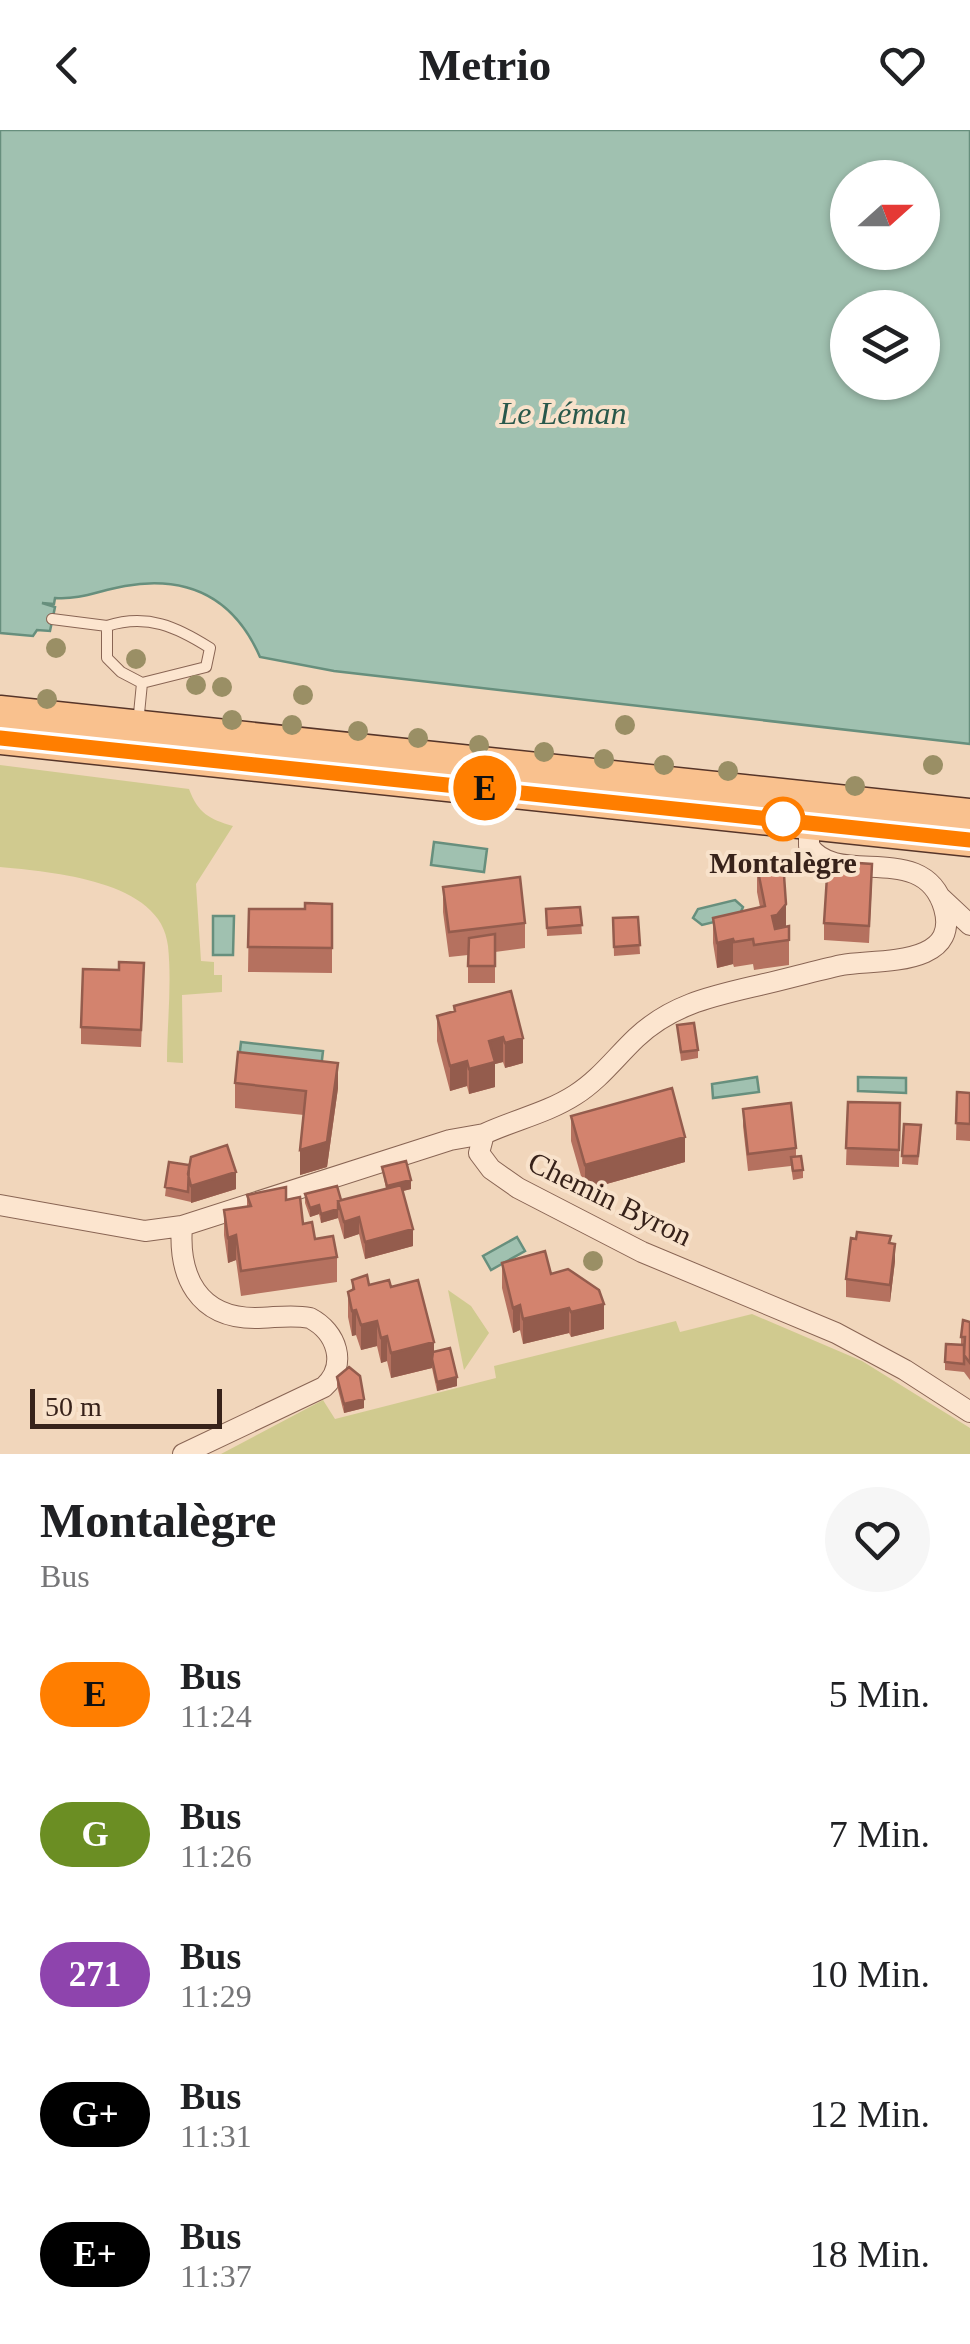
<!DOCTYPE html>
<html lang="de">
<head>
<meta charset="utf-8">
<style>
  :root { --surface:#fff; --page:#f6f6f6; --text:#202124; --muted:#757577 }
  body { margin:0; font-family:"Times New Roman",serif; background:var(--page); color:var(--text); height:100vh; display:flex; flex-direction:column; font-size:38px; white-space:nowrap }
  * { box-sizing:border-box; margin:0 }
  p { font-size:32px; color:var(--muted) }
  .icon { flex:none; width:55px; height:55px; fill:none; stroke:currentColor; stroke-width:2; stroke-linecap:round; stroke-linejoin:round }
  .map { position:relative; height:1324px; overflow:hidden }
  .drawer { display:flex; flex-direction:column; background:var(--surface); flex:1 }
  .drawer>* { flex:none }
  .badge { padding:0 20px; border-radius:32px; font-size:35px; line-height:65px }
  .needle { width:65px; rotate:69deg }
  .controls { position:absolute; left:830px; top:30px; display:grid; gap:20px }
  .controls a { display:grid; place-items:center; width:110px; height:110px; border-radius:50%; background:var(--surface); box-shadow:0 2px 8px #0004; font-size:50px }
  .scale { position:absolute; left:30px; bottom:25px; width:192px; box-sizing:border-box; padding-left:10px; border:5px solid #37221a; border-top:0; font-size:28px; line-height:35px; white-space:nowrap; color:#37221a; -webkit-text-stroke:8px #f8e2cb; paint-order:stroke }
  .map>.badge { position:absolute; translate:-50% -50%; box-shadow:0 0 0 5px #fff }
  .round { display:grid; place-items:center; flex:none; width:105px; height:105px; border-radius:52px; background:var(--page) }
  .head { display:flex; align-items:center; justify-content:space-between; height:170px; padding:0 40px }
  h1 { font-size:48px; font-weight:700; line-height:75px }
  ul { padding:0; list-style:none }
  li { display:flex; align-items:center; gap:30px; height:140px; padding:0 40px }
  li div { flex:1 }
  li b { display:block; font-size:38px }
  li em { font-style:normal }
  li .badge { min-width:110px; font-weight:700; text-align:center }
  header { display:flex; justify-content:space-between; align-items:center; height:130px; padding:0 40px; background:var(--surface); font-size:45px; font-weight:700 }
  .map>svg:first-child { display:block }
  .green { fill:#d0ca8f }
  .water { fill:#a0c1b0; stroke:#678f7d; stroke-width:2.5; fill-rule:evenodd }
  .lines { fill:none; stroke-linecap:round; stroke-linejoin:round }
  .service-casing { stroke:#896554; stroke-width:12 }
  .minor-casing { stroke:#896554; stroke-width:22 }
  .primary-casing { stroke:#563529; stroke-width:35 }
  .service { stroke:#fce5cf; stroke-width:10 }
  .minor { stroke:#fce5cf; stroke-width:20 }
  .primary { stroke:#f9c18e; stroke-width:32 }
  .tree { fill:#9a8f65 }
  .wall { fill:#b5715f }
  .shaded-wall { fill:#945c4d }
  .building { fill:#d3836e; stroke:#945c4d; stroke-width:2.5 }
  .line-casing { stroke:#fff; stroke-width:22 }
  .line { stroke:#ff7e00; stroke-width:15 }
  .stop-dot { fill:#fff; stroke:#ff7e00; stroke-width:5 }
  .labels { text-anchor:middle; stroke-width:8; stroke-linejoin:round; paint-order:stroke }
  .stop-label { font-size:30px; font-weight:bold; fill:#37221a; stroke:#f8e2cb }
  .street-label { font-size:30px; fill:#37221a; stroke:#f8e2cb }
  .water-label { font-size:32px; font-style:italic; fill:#28584b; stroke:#f8e2cb }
</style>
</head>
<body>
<header><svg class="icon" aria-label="back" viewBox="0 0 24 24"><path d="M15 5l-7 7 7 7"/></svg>Metrio<svg class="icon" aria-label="heart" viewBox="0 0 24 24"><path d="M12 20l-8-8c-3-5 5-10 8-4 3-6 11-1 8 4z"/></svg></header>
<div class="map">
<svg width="970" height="1324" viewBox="0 0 970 1324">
  <rect width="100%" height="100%" fill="#f1d6bb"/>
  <path class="green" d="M0,635L189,659C198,683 209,689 233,696L196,754L201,831L214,832V845H222V862L182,865L183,933L167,932C167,894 172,854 168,816C162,750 51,742 0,737Z
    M448,1160L471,1176L489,1203L464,1240Z
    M752,1184L862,1231L970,1298V1324H221L323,1270L335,1289L496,1248L494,1236L676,1191L680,1202Z"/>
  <path class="water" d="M0,0H970V614L334,541L260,527C234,468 189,445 125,456C100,460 81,470 55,468L54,474L42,473L55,477L50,501L37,500L33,506L0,503ZM848,48H922V122H848ZM848,178H922V252H848Z
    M434,712L487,719L484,742L431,735Z
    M735,770L743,777L739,786L702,795L693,788L698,779Z
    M213,786H234L233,825H213Z
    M241,912L323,921L321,938L239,929Z
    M757,947L759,962L713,968L712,954Z
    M858,947L906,948V963L858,961Z
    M517,1107L525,1121L491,1140L483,1126Z"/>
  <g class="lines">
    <defs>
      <path id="service" d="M52,489L107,496
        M138,594L142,553L206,537L210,518C177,497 147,483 107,496V528L121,542L142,553"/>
      <path id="minor" d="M809,692V716C838,759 924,709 944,778C961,838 875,829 842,835C814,841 787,849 760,855C713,866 672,874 636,908C616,927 599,950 575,965C547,983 514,990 484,1004L479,1023L491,1039L518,1058L642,1122L836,1203L905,1240L970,1282
        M939,766L970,795
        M0,1075L145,1101L182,1096L450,1010L484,1004
        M182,1096C178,1146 198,1188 255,1188C274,1188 291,1184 310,1188C337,1202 348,1235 324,1257L183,1324"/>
      <path id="primary" d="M0,582L970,685
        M0,608L970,710"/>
    </defs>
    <use href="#service" class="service-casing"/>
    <use href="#minor" class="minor-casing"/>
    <use href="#primary" class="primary-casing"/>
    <use href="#service" class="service"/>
    <use href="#minor" class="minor"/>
    <use href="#primary" class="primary"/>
  </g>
  <g class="tree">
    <circle cx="56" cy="518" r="10"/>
    <circle cx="136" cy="529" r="10"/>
    <circle cx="196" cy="555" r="10"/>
    <circle cx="222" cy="557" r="10"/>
    <circle cx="303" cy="565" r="10"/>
    <circle cx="47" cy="569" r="10"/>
    <circle cx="232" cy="590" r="10"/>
    <circle cx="292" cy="595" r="10"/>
    <circle cx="625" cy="595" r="10"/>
    <circle cx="358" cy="601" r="10"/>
    <circle cx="418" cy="608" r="10"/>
    <circle cx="479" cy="615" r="10"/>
    <circle cx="544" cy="622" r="10"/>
    <circle cx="604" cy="629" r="10"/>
    <circle cx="664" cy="635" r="10"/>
    <circle cx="933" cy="635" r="10"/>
    <circle cx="728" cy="641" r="10"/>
    <circle cx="855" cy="656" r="10"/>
    <circle cx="593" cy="1131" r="10"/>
  </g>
  <path class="wall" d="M757,736L786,797L789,796V835L754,840L753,834L734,837L733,834L717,838L713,813V788L760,777L757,762Z
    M872,751L869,813L824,810V793Z
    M443,757L525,793V818L495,822V853H468V825L449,827L443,782Z
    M332,774V843L248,842L249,779H305Z
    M580,777L582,804L547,806L546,779Z
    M638,787L640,824L614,826L613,788Z
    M144,850L141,917L81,914V897Z
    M511,861L523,933L505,938L503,932L495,934V957L469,964L467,956L450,961L437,911V886L454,881V876Z
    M677,895L698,920V928L681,931Z
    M235,953L338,958L327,1037L300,1045L304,985L235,978Z
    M957,962L970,963V1011L956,1010Z
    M848,972L900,973L899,1037L846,1035Z
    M743,979L796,1018V1026L803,1040V1048L793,1050L791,1036L748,1041L743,996Z
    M571,986L685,1032L585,1060L571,1011Z
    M904,994L921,1004L918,1035L902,1034Z
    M169,1032L236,1059L191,1073V1072L165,1066Z
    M382,1037L411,1059L403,1061L413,1116L365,1129L359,1104L344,1109L338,1088L321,1093L319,1084L310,1087L305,1073V1064L341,1070L386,1059Z
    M247,1065L286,1070L315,1109L337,1127V1152L241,1166L236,1130L228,1133L224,1105V1080L247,1077Z
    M856,1109L891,1113L895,1131L890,1172L846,1167V1149Z
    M502,1133L551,1144L604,1199L571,1207L569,1203L523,1214L520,1200L513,1203L502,1158Z
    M352,1150L369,1155L391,1157L457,1256L437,1261L432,1238L391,1248L387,1231L381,1233L377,1216L361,1220L356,1205L352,1206L348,1187V1162L352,1160Z
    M970,1192V1250L964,1242L945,1240V1232L961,1215V1207Z
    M337,1247L364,1278L344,1283L337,1256Z"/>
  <path class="shaded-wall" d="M786,774V799L777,810L772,786Z
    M733,809V834L717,838V813Z
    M503,907V932L495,934V957L469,964V939L489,911Z
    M523,908V933L505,938V913Z
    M467,931V956L450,961V936Z
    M338,933V958L327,1037L300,1045V1020Z
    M685,1007V1032L585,1060V1035Z
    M236,1042V1059L191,1073V1056Z
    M411,1050V1059L387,1065V1056Z
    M319,1075V1084L310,1087V1078Z
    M338,1079V1088L321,1093V1084Z
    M359,1087V1104L344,1109V1092Z
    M413,1099V1116L365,1129V1112Z
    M236,1105V1130L228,1133V1108Z
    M895,1114V1131L890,1172V1155Z
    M604,1174V1199L571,1207V1182Z
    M520,1175V1200L513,1203V1178Z
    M569,1178V1203L523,1214V1189Z
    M356,1180V1205L352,1206V1181Z
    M377,1191V1216L361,1220V1195Z
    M387,1206V1231L381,1233V1208Z
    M434,1212V1237L432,1229V1238L391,1248V1223Z
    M457,1247V1256L437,1261V1252Z
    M364,1269V1278L344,1283V1274Z"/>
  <path class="building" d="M783,731L786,774L777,785L772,786L775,799L789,796V810L754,815L753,809L734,812L733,809L717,813L713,788L765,776L757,736Z
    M828,731L872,734L869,796L824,793Z
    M520,747L525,793L449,802L443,757Z
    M305,773L332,774V818L248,817L249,779H305Z
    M580,777L582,795L547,798L546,779Z
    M638,787L640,815L614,817L613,788Z
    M495,804V836H468L469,808Z
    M119,832L144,833L141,900L81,897L83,839L119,840Z
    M511,861L523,908L505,913L503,907L489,911L495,932L469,939L467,931L450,936L437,886L455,881L454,876Z
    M694,893L698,920L681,922L677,895Z
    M238,922L338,933L327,1012L300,1020L306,961L235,953Z
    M672,958L685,1007L585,1035L571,986Z
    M957,962L970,963V994L956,993Z
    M848,972L900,973L899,1020L846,1018Z
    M791,973L796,1018L748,1024L743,979Z
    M904,994L921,995L918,1026H902Z
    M227,1015L236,1042L191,1056L188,1044L191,1027Z
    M801,1026L803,1040L793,1041L791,1027Z
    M406,1031L411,1050L387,1056L382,1037Z
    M169,1032L189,1035L188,1062L165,1057Z
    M401,1055L413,1099L365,1112L359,1087L344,1092L338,1071Z
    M337,1056L341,1070L338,1071V1079L321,1084L319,1075L310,1078L305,1064Z
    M286,1057V1070L300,1067L303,1094L312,1092L315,1109L333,1106L337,1127L241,1141L236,1105L228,1108L224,1080L251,1076L247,1065Z
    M857,1102L891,1106L889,1113L895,1114L890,1155L846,1149L851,1108L856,1109Z
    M545,1121L551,1144L568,1139L599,1160L604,1174L571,1182L569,1178L523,1189L520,1175L513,1178L502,1133Z
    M367,1145L369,1155L389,1150L391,1157L418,1150L434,1212L391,1223L387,1206L381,1208L377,1191L361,1195L356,1180L352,1181L348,1162L354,1159L352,1150Z
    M963,1190L970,1192V1233L964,1225L965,1207H961Z
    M946,1214L964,1215V1234L945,1232Z
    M450,1218L457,1247L437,1252L432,1229L433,1222Z
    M349,1237L360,1246L364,1269L344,1274L337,1247Z"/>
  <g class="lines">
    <defs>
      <path id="line" d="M0,608L970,710"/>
    </defs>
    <use href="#line" class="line-casing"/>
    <use href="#line" class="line"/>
  </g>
  <circle class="stop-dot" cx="783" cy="689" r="20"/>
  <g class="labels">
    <g class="stop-label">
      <text x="783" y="743">Montalègre</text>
    </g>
    <g class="street-label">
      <text transform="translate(610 1069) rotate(26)" y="10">Chemin Byron</text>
    </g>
    <g class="water-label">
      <text x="563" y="294">Le Léman</text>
    </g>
  </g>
</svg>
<div class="controls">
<a><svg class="needle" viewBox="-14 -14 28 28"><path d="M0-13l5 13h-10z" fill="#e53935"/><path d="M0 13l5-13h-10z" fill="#757577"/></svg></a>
<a><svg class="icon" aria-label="layers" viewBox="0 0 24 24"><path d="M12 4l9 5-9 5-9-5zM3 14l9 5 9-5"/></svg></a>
</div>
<div class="scale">50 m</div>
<b class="badge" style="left:485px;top:658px;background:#ff7e00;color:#111">E</b>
</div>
<section class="drawer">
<div class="head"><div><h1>Montalègre</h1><p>Bus</p></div><a class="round"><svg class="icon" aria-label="heart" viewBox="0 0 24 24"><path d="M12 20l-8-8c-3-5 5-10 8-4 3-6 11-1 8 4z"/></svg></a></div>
<ul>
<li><span class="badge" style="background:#ff7e00;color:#111">E</span><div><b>Bus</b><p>11:24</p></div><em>5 Min.</em></li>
<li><span class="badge" style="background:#6b8e23;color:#fff">G</span><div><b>Bus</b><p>11:26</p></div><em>7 Min.</em></li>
<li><span class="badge" style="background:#8e44ad;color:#fff">271</span><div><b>Bus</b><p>11:29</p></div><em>10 Min.</em></li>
<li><span class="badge" style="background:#000;color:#fff">G+</span><div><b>Bus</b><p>11:31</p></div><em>12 Min.</em></li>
<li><span class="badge" style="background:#000;color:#fff">E+</span><div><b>Bus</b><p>11:37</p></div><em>18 Min.</em></li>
</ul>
</section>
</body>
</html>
